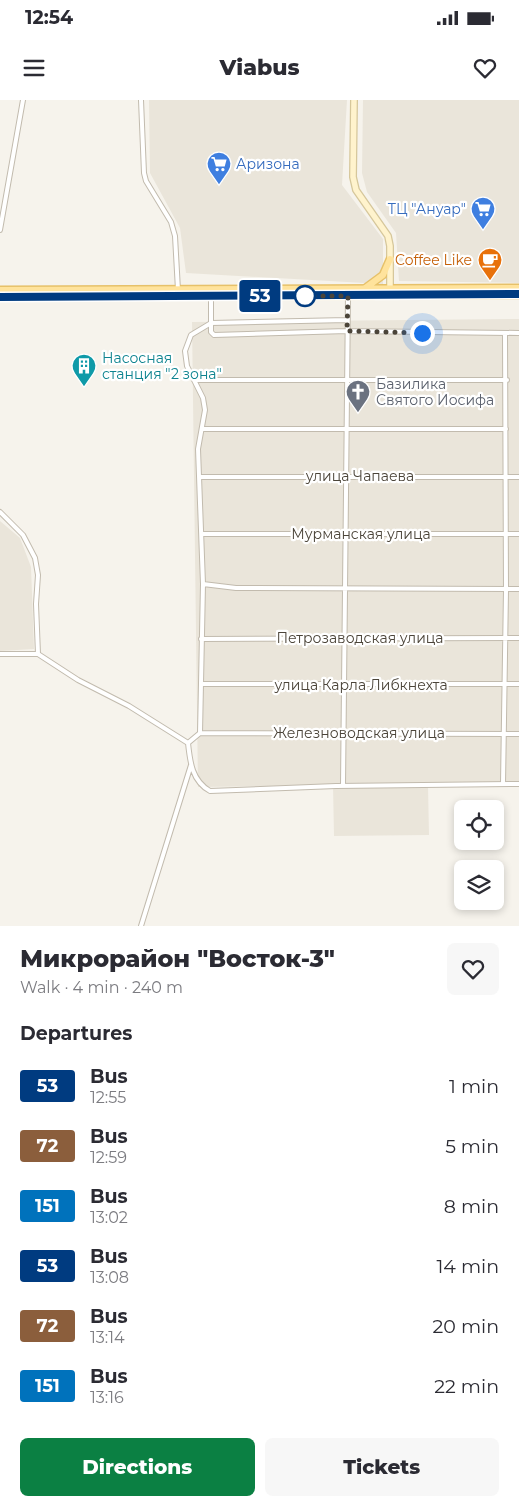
<!DOCTYPE html>
<html lang="en">
<head>
<meta charset="utf-8">
<style>
  :root { --surface:#fff; --page:#f7f7f7; --text:#2b2b33; --muted:#7c7c81; --accent:#0b8043 }
  body { margin:0; font-family:Montserrat,sans-serif; background:var(--page); color:var(--text); height:100vh; display:flex; flex-direction:column; font-size:19px; white-space:nowrap }
  * { box-sizing:border-box; margin:0 }
  p { font-size:16px; color:var(--muted) }
  .icon { flex:none; width:28px; height:28px; fill:none; stroke:currentColor; stroke-width:2; stroke-linecap:round; stroke-linejoin:round }
  .map { position:relative; height:826px; overflow:hidden }
  .drawer { display:flex; flex-direction:column; background:var(--surface); flex:1 }
  .drawer>* { flex:none }
  .badge { padding:0 10px; border-radius:4px; font-size:18px; line-height:32px }
  .tools { position:absolute; left:454px; top:700px; display:grid; gap:10px }
  .tools a { display:grid; place-items:center; width:50px; height:50px; border-radius:8px; background:var(--surface); box-shadow:0 2px 8px #0003; font-size:25px }
  .you { position:absolute; width:25px; height:25px; margin:-12px; border:4px solid #fff; border-radius:50%; background:#1a73e8; box-shadow:0 0 0 8px #1a73e833 }
  .map>.badge { position:absolute; translate:-50% -50%; box-shadow:0 0 0 2px #fff }
  h2 { padding:0 20px; font-size:19px; line-height:45px }
  .round { display:grid; place-items:center; flex:none; width:52px; height:52px; border-radius:8px; background:var(--page) }
  .head { display:flex; align-items:center; justify-content:space-between; height:85px; padding:0 20px }
  h1 { font-size:24px; font-weight:800; line-height:38px }
  .cta { display:flex; gap:10px; margin-top:auto; padding:10px 20px }
  .cta a { flex:1; height:58px; border-radius:8px; background:var(--accent); color:#fff; font-size:20px; font-weight:800; line-height:58px; text-align:center }
  .cta a+a { background:var(--page); color:var(--text) }
  ul { padding:0; list-style:none }
  li { display:flex; align-items:center; gap:15px; height:60px; padding:0 20px }
  li div { flex:1 }
  li b { display:block; font-size:19px }
  li em { font-style:normal }
  li .badge { min-width:55px; font-weight:700; text-align:center }
  .status { display:flex; justify-content:space-between; align-items:center; height:35px; padding:0 25px; background:var(--surface); direction:ltr }
  .status svg { height:14px; fill:currentColor }
  header { display:flex; justify-content:space-between; align-items:center; height:65px; padding:0 20px; background:var(--surface); font-size:22px; font-weight:800 }
  .map>svg:first-child { display:block }
  .residential { fill:#eae5da }
  .lines { fill:none; stroke-linecap:round; stroke-linejoin:round }
  .street-casing { stroke:#c2bbae; stroke-width:6 }
  .secondary-casing { stroke:#d6c79b; stroke-width:8 }
  .primary-casing { stroke:#e6c16a; stroke-width:9 }
  .street { stroke:#fff; stroke-width:4 }
  .secondary { stroke:#fff3cd; stroke-width:5.5 }
  .primary { stroke:#ffe39c; stroke-width:6 }
  .line-casing { stroke:#fff; stroke-width:11 }
  .line { stroke:#003b80; stroke-width:8 }
  .walk { stroke:#4b4439; stroke-width:5; stroke-dasharray:0 9 }
  .stop-dot { fill:#fff; stroke:#003b80; stroke-width:2.5 }
  .labels { text-anchor:middle; stroke-width:4.5; stroke-linejoin:round; paint-order:stroke }
  .shop-label { font-size:14px; fill:#366cbe; stroke:#fff; text-anchor:start }
  .food-label { font-size:14px; fill:#c56008; stroke:#fff; text-anchor:end }
  .culture-label { font-size:14px; fill:#0d838f; stroke:#fff; text-anchor:start }
  .worship-label { font-size:14px; fill:#5b616d; stroke:#fff; text-anchor:start }
  .street-label { font-size:14px; fill:#4b4439; stroke:#fff }
</style>
</head>
<body>
<div class="status"><b>12:54</b><svg viewBox="0 0 49 12"><path d="M0 12V9h3v3zM5 12V6h3v6zM10 12V3h3v9zM15 12V0h3v12zM26 1h20v11H26zM47 4h2v5h-2z"/></svg></div>
<header><svg class="icon" aria-label="menu" viewBox="0 0 24 24"><path d="M4 6h16M4 12h16M4 18h16"/></svg>Viabus<svg class="icon" aria-label="heart" viewBox="0 0 24 24"><path d="M12 20l-8-8c-3-5 5-10 8-4 3-6 11-1 8 4z"/></svg></header>
<div class="map">
<svg width="519" height="826" viewBox="0 0 519 826">
  <rect width="100%" height="100%" fill="#f6f3ec"/>
  <path class="residential" d="M149,0H347L342,85L383,139V184L186,173L180,128L150,73Z
    M363,0H519V183L399,181L396,133L367,92L362,73Z
    M519,219V685L428,686L429,735L334,736L333,685L198,687L192,222Z
    M0,421L20,438L31,467L34,549L0,551Z"/>
  <g class="lines">
    <defs>
      <path id="street" d="M141,0L144,73L146,81L171,122L175,136L178,190
        M0,130L23,0
        M211,197V232L214,235L347,231L519,233
        M347,220L211,223L191,235L185,251L187,266L203,298L205,310L198,349L203,484L200,633L188,643C190,662 192,681 210,691L336,686L519,684
        M194,280H507
        M203,329H506
        M200,377H519
        M0,412L23,435L35,458L38,475L36,504L38,554
        M202,434H519
        M203,484L236,488L519,489
        M201,539L519,538
        M0,554H38L78,580L129,606L188,643
        M202,584H519
        M200,633L519,634
        M503,684L506,490L505,233
        M343,686L348,196
        M141,826L191,665"/>
      <path id="secondary" d="M354,0L353,77L356,90L388,136L390,146V191"/>
      <path id="primary" d="M364,189L383,175L390,159
        M0,190L519,188
        M0,197L519,195"/>
    </defs>
    <use href="#street" class="street-casing"/>
    <use href="#secondary" class="secondary-casing"/>
    <use href="#primary" class="primary-casing"/>
    <use href="#street" class="street"/>
    <use href="#secondary" class="secondary"/>
    <use href="#primary" class="primary"/>
  </g>
  <g class="lines">
    <defs>
      <path id="line" d="M0,197L519,194"/>
    </defs>
    <use href="#line" class="line-casing"/>
    <use href="#line" class="line"/>
    <path class="walk" d="M305,196H348L347,231L422,233"/>
  </g>
  <defs>
    <symbol id="supermarket-pin" viewBox="-11 -11 22 30"><path d="M0 17L-7.5 6A9.5 9.5 0 1 1 7.5 6Z" fill="#3f7fe0" stroke="#fff"/><path d="M-6-5.5h2.5l.6 2H6L4.5 2H-2.5L-4.4-4H-6ZM-1.5 3.2a1.3 1.3 0 1 0 .1 0ZM3 3.2a1.3 1.3 0 1 0 .1 0Z" fill="#fff"/></symbol>
    <symbol id="cafe-pin" viewBox="-11 -11 22 30"><path d="M0 17L-7.5 6A9.5 9.5 0 1 1 7.5 6Z" fill="#e8710a" stroke="#fff"/><path d="M-5.5-4.5H6V0H3Q3 3.5 0 3.5H-2.5Q-5.5 3.5-5.5 0ZM3-3.2v2h1.7v-2ZM-6 4.5H4V6H-6Z" fill="#fff"/></symbol>
    <symbol id="building-pin" viewBox="-11 -11 22 30"><path d="M0 17L-7.5 6A9.5 9.5 0 1 1 7.5 6Z" fill="#0f9aa8" stroke="#fff"/><path d="M-4-6H4V6H1V3H-1V6H-4ZM-2.5-4.3h1.7v1.8h-1.7ZM.8-4.3h1.7v1.8H.8ZM-2.5-1h1.7V.8h-1.7ZM.8-1h1.7V.8H.8Z" fill="#fff"/></symbol>
    <symbol id="church-pin" viewBox="-11 -11 22 30"><path d="M0 17L-7.5 6A9.5 9.5 0 1 1 7.5 6Z" fill="#6b7280" stroke="#fff"/><path d="M-1.2-6h2.4v3.5h3.3v2.4h-3.3V6h-2.4V-.1h-3.3v-2.4h3.3Z" fill="#fff"/></symbol>
  </defs>
  <g fill-rule="evenodd">
    <use href="#supermarket-pin" x="205" y="50" width="28" height="38"/>
    <use href="#supermarket-pin" x="469" y="95" width="28" height="38"/>
    <use href="#cafe-pin" x="476" y="146" width="28" height="38"/>
    <use href="#building-pin" x="70" y="252" width="28" height="38"/>
    <use href="#church-pin" x="344" y="278" width="28" height="38"/>
  </g>
  <circle class="stop-dot" cx="305" cy="196" r="10"/>
  <g class="labels">
    <g class="shop-label">
      <text x="236" y="69">Аризона</text>
      <text x="466" y="114" text-anchor="end">ТЦ "Ануар"</text>
    </g>
    <g class="food-label">
      <text x="472" y="165">Coffee Like</text>
    </g>
    <g class="culture-label">
      <text x="102" y="263">Насосная<tspan x="102" dy="16">станция "2 зона"</tspan></text>
    </g>
    <g class="worship-label">
      <text x="376" y="289">Базилика<tspan x="376" dy="16">Святого Иосифа</tspan></text>
    </g>
    <g class="street-label">
      <text x="360" y="381">улица Чапаева</text>
      <text x="361" y="439">Мурманская улица</text>
      <text x="360" y="543">Петрозаводская улица</text>
      <text x="361" y="590">улица Карла Либкнехта</text>
      <text x="359" y="638">Железноводская улица</text>
    </g>
  </g>
</svg>
<div class="tools">
<a><svg class="icon" aria-label="locate" viewBox="0 0 24 24"><circle cx="12" cy="12" r="6"/><path d="M12 2v4M12 18v4M2 12h4M18 12h4"/></svg></a>
<a><svg class="icon" aria-label="layers" viewBox="0 0 24 24"><path d="M12 4l9 5-9 5-9-5zM3 14l9 5 9-5"/></svg></a>
</div>
<div class="you" style="left:422px;top:233px"></div>
<b class="badge" style="left:260px;top:196px;background:#003b80;color:#fff">53</b>
</div>
<section class="drawer">
<div class="head"><div><h1>Микрорайон &quot;Восток-3&quot;</h1><p>Walk · 4 min · 240 m</p></div><a class="round"><svg class="icon" aria-label="heart" viewBox="0 0 24 24"><path d="M12 20l-8-8c-3-5 5-10 8-4 3-6 11-1 8 4z"/></svg></a></div>
<h2>Departures</h2>
<ul>
<li><span class="badge" style="background:#003b80;color:#fff">53</span><div><b>Bus</b><p>12:55</p></div><em>1 min</em></li>
<li><span class="badge" style="background:#8b5e3c;color:#fff">72</span><div><b>Bus</b><p>12:59</p></div><em>5 min</em></li>
<li><span class="badge" style="background:#0072bc;color:#fff">151</span><div><b>Bus</b><p>13:02</p></div><em>8 min</em></li>
<li><span class="badge" style="background:#003b80;color:#fff">53</span><div><b>Bus</b><p>13:08</p></div><em>14 min</em></li>
<li><span class="badge" style="background:#8b5e3c;color:#fff">72</span><div><b>Bus</b><p>13:14</p></div><em>20 min</em></li>
<li><span class="badge" style="background:#0072bc;color:#fff">151</span><div><b>Bus</b><p>13:16</p></div><em>22 min</em></li>
</ul>
<div class="cta"><a>Directions</a><a>Tickets</a></div>
</section>
</body>
</html>
